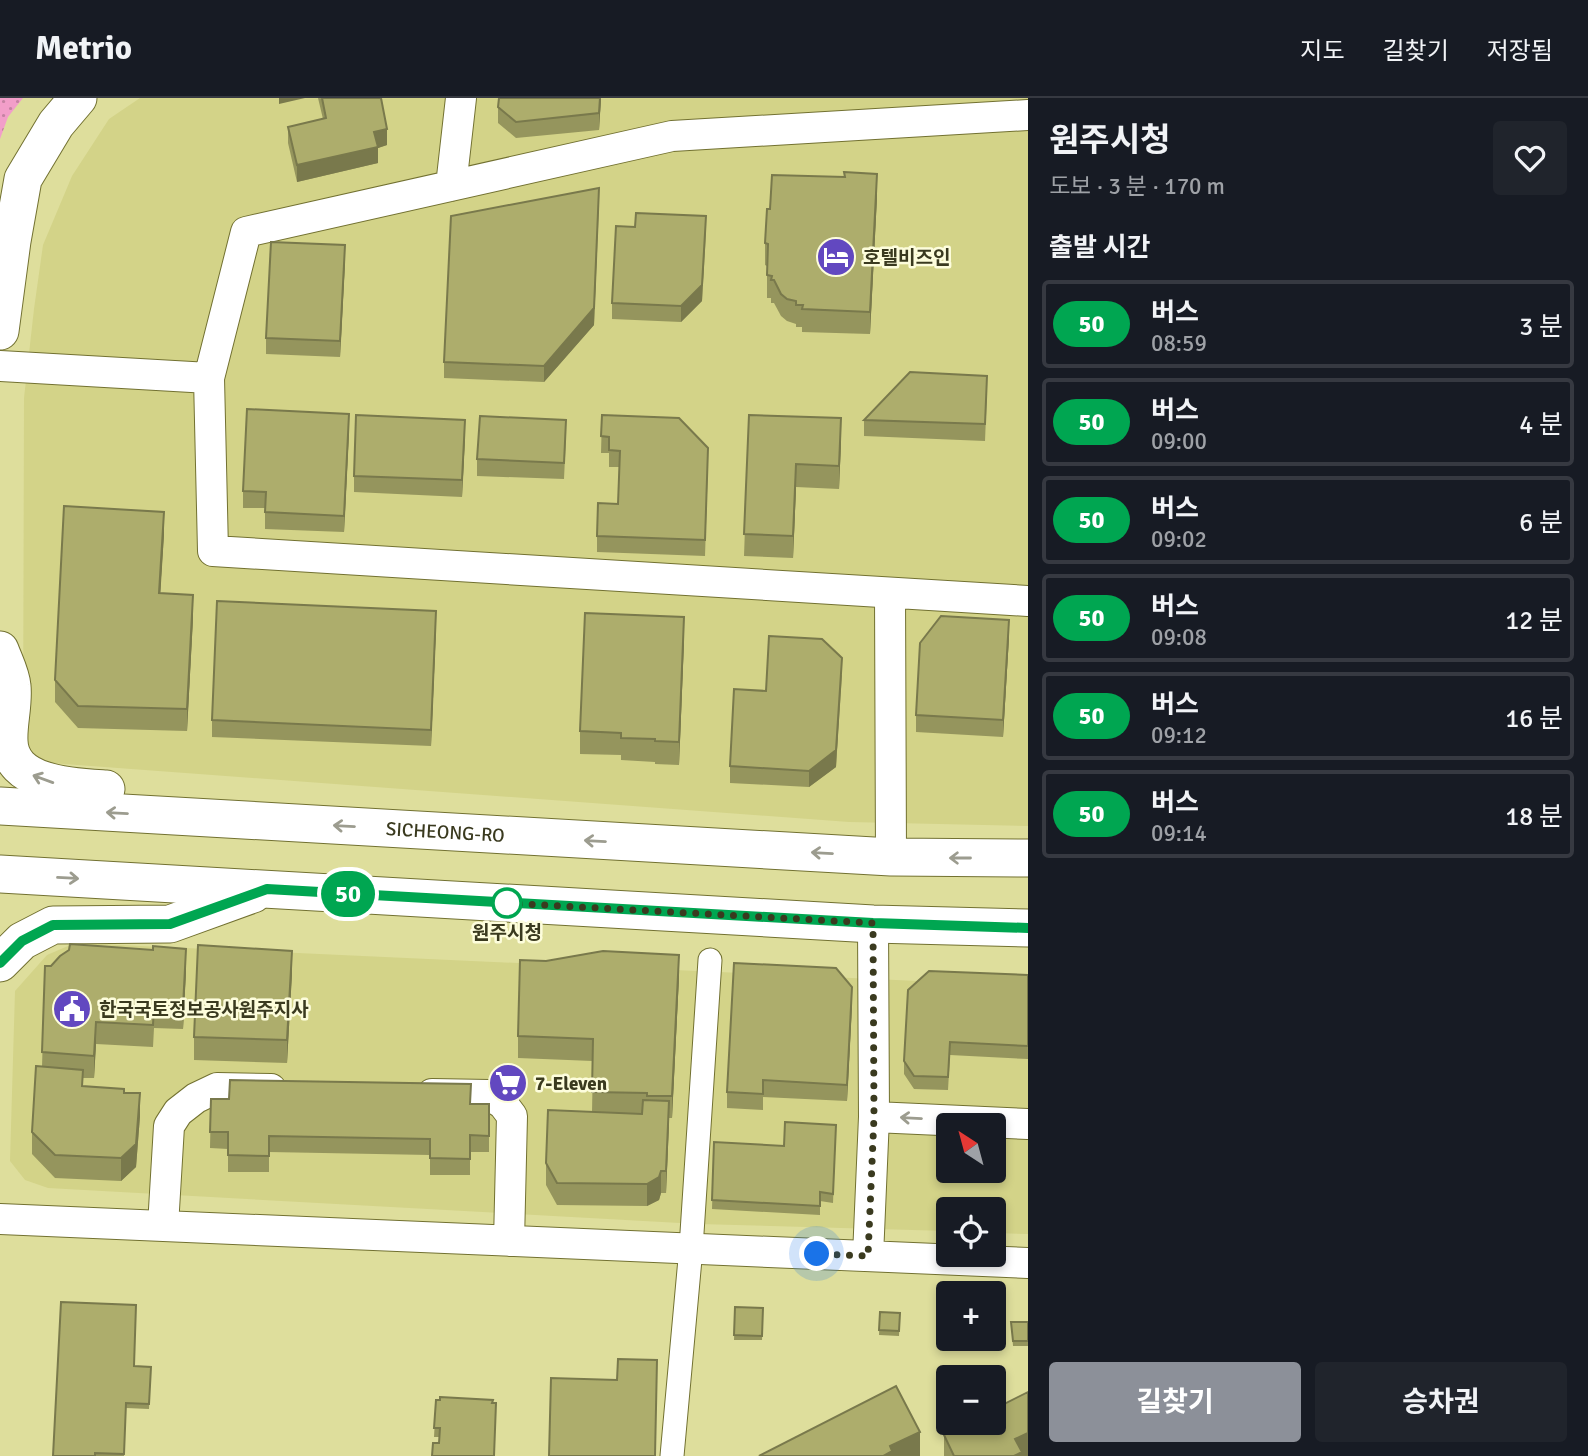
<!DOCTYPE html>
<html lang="ko">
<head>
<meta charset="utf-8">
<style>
  :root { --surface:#171b24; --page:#20242c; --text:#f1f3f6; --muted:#9ea1a6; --line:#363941; --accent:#8c9099 }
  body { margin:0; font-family:Signika,"Noto Sans KR",sans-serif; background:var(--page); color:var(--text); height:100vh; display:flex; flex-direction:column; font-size:26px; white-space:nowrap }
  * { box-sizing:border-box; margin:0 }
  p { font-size:23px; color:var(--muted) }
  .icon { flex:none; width:38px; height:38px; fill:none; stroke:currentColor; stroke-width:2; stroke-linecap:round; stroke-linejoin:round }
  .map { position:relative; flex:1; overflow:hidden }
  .sheet { display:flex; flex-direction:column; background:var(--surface); width:560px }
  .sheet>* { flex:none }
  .badge { padding:0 14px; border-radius:23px; font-size:24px; line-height:46px }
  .needle { width:46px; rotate:324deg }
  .buttons { position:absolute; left:936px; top:1015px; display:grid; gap:14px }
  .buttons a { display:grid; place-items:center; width:70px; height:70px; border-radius:7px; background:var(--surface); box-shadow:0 4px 10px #0003; font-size:35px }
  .you { position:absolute; width:35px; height:35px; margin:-18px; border:5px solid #fff; border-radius:50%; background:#1a73e8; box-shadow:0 0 0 10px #1a73e833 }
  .map>.badge { position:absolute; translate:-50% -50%; box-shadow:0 0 0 4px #fff }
  h2 { padding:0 21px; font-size:26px; line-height:63px }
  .round { display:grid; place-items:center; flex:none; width:74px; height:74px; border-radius:7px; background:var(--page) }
  .headline { display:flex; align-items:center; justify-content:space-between; height:119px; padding:0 21px }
  h1 { font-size:33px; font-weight:700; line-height:52px }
  .action { display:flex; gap:14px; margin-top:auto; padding:14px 21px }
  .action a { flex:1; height:80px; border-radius:7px; background:var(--accent); color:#fff; font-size:28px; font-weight:700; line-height:80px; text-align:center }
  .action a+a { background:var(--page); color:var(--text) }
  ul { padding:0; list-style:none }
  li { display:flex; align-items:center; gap:21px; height:88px; margin:0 14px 10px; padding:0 7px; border:4px solid var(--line); border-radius:7px }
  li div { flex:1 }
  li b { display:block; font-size:26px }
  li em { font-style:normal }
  li .badge { min-width:77px; font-weight:700; text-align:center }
  header { display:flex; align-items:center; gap:42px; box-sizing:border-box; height:98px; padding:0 35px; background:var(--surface); border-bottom:2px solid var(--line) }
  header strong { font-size:33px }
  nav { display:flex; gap:38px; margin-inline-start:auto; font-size:24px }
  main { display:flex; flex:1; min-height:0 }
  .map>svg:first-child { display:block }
  .built { fill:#d3d388; fill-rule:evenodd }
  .park { fill:url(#park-dots) }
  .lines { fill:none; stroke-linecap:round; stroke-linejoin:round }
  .pedestrian-casing { stroke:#727131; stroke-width:25 }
  .minor-casing { stroke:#727131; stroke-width:32 }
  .tertiary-casing { stroke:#727131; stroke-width:39 }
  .pedestrian { stroke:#fff; stroke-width:23 }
  .minor { stroke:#fff; stroke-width:30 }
  .tertiary { stroke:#fff; stroke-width:37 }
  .wall { fill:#95955d }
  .shaded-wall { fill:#79794c }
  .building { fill:#adad6c; stroke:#79794c; stroke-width:2 }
  .oneway { stroke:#9c9c8f }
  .line-casing { stroke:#fff; stroke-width:16 }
  .line { stroke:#00a651; stroke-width:10 }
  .walk { stroke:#3a3a1f; stroke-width:7; stroke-dasharray:0 12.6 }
  .stop-dot { fill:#fff; stroke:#00a651; stroke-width:3.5 }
  .labels { text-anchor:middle; stroke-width:5; stroke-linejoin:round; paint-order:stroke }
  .poi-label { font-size:19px; font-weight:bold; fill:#3a3a1f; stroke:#fdfddc; text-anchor:start }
  .street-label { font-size:19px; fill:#3a3a1f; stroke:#fdfddc }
  .stop-label { font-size:19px; font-weight:bold; fill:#3a3a1f; stroke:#fdfddc }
</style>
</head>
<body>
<header>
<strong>Metrio</strong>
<nav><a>지도</a><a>길찾기</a><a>저장됨</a></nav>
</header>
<main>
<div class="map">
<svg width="1028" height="1358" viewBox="0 0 1028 1358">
  <defs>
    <pattern id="park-dots" width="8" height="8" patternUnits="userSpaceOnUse" patternTransform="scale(1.75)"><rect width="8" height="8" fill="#f29ec9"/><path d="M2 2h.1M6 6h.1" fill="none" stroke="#c582a3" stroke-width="1.8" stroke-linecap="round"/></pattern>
  </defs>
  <rect width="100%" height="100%" fill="#dede9c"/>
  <path class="built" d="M140,0H1028V728L849,724L37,664L23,655L24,300L34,211L43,147L72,78L109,21Z
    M75,845L1028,888V1136L994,1135V1111H948V1133L698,1126L48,1090L25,1082L10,1063L15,893L47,857ZM948,1027H994V1073H948Z"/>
  <path class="park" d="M0,0H23L8,19L0,41Z"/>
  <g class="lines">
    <defs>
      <path id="pedestrian" d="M672,1358L691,1150L710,862"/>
      <path id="minor" d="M1028,17L672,38L246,134L209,280L213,453L1028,503
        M451,88L461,0
        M0,268L209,280
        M890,495L891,759
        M432,996L489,997L503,1006L512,1018L509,1143
        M874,1019L1028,1026
        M0,1121L1028,1165
        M163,1128L169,1028L178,1014L196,1000L217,990L271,991
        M868,1158L874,1019L873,826"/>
      <g id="tertiary">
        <path d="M0,233L12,143L23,81L56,26L78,0"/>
        <path d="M0,552C4,563 11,576 12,588C14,606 8,625 9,643C10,687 73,689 106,691"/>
        <path id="s1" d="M0,708L891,759L1028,760"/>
        <path d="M0,776L873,826L1028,830"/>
        <path d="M0,865L22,843L53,827L170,826L253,796"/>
      </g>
    </defs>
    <use href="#pedestrian" class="pedestrian-casing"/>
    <use href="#minor" class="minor-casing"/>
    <use href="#tertiary" class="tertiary-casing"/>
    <use href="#pedestrian" class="pedestrian"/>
    <use href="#minor" class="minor"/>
    <use href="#tertiary" class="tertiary"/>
  </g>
  <path class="wall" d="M318,0H381L387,47L378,50V65L297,84L288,45V29L323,21Z
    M601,0L599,32L516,40L498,25V9Z
    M877,99L870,236L802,234V229H796V226L787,223L781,218L774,205H771V200H767V168L765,167V145Z
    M599,107L594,227L544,284L444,280V264Z
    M706,134L702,203L681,224L612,221V205Z
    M345,163L340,259L266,256V240Z
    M987,294L985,343L864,338V322Z
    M602,317L708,366L705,458L597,454V438L618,406L619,369H609V355H601Z
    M749,317L841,343L839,391L796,389L793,460L744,458Z
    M349,333L344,434L265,431V410H243V393Z
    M465,338L462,399L354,394V378Z
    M566,338L564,381L477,378V361Z
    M164,436L160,495L193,520L187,633L78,630L55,604V582Z
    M436,529L431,648L212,639V622Z
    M1009,539L1003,639L916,634V617Z
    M684,542L679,667L655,666V664L621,662V657L580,656V633Z
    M842,577L836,669L809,689L730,685V668L766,593Z
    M45,868L186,873L183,931L154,930L153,949L96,946L94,980H83V988L124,995L140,1018L136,1069L121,1083L55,1080L32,1056V1034L42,969Z
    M292,875L287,965L194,962V939Z
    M1028,877V961L950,957L948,992L914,991L904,976V963Z
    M679,879L672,1020H669L666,1095H661L659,1102L647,1108L557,1107L546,1087V1065L592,1014L593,963L518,960V938Z
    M852,906L847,1003L763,999V1012L727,1010V994Z
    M211,1001L489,1006V1054H470V1077H430V1057L269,1054V1074H228V1051L210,1050Z
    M836,1027L833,1105L820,1103V1117L712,1111L714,1044L784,1048Z
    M735,1209L763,1210L762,1242H734Z
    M880,1214L900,1215L899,1238L879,1237Z
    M1011,1224H1028V1248H1013Z
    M134,1268L151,1269L149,1311L126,1310L124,1358H53Z
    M436,1302L494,1358L439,1345V1339H434Z
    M944,1337L1028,1358H944Z"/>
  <path class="shaded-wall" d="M279,0H305L279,6Z
    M600,0H601L599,32V15Z
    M387,31V47L378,50V65L297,84V67L374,34Z
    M877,76V99L870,236V214Z
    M599,90L594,227L544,284V268Z
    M706,118L702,203L681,224V208Z
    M345,147V163L340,259V243Z
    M349,316V333L344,434V418Z
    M841,320V343L839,391V368Z
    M465,322V338L462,399V382Z
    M796,366V389L793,460V438Z
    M164,414V436L159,518V495Z
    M193,497V520L187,633V611Z
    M436,513V529L431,648V632Z
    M684,519V542L679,667V644Z
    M1009,522V539L1003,639V622Z
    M842,560L836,669L809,689V673Z
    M186,851V873L183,931V909Z
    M292,853V875L287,965V942Z
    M679,857V879L672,1020V998Z
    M852,889V906L847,1003V987Z
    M96,924V946L94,980V958Z
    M140,995V1018L136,1069L121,1083V1060Z
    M669,1003V1025L666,1095V1073Z
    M661,1073V1095L659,1102L647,1108V1086Z
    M920,1334V1358H883L890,1348Z
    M1028,1335V1358H1014L1015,1341Z"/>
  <path class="building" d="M322,0H381L387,31L374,34L378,49L297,67L288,29L326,20Z
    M499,0H600L599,15L516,24L498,9Z
    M844,74L877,76L870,214L802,211L803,207H796V203L787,201L781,196L774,182H771L772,178L767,177L768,146L765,145L767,111H770L772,77L845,79Z
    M599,90L594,210L544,268L444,264L451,118Z
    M636,115L706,118L702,187L681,208L612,205L616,128L635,129Z
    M271,144L345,147L340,243L266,240Z
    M910,274L987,278L985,326L864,322Z
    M247,311L349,316L344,418L265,414L266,394L243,393Z
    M356,317L465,322L462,382L354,378Z
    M602,317L679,320L708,350L705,442L597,438L598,405L618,406L620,353L609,352V339L601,338Z
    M749,317L841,320L839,368L796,366L793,438L744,436Z
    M480,318L566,322L564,365L477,361Z
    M64,408L164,414L159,495L193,497L187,611L78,608L55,582Z
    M217,503L436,513L431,632L212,622Z
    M585,515L684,519L679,644L655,643V641L621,640V635L580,633Z
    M941,518L1009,522L1003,622L916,617L920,545Z
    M769,538L822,541L842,560L836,652L809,673L730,668L734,591L766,593Z
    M70,846L153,852V848L186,851L183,909L154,907L153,927L96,924L94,958L42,954L45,868H51L60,858L69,852Z
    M198,847L292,853L287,942L194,939Z
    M603,853L679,857L672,998H647V995L592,994L593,941L518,938L520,862L546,863Z
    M734,865L836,870L852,889L847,987L763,982V996L727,994Z
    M929,873L1028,877V948L950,944L948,979L914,978L904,963L908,892Z
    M36,968L83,972L82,988L124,991V995H140L136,1046L121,1060L55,1057L32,1034Z
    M230,982L471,986L470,1006H489V1038L470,1037V1061L430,1060V1041L269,1038V1058L228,1057V1034H210L211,1001H229Z
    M643,1002L669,1003L666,1073H661L659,1079L647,1086L557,1085L546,1065L548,1012L642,1016Z
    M785,1024L836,1027L833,1096L820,1094V1108L712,1102L714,1044L784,1048Z
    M61,1204L136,1207L134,1268L151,1269L149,1306L126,1305L124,1356L95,1355V1358H53Z
    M735,1209L763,1210L762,1238L734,1237Z
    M880,1214L900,1215L899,1233L879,1232Z
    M1011,1224H1028V1243H1013Z
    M618,1261L657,1262L655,1358H549L551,1280L617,1282Z
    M896,1288L920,1334L890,1348L892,1353L883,1358H759Z
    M1028,1294V1335L1015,1341L1022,1354L1014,1358H954L944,1337L968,1325H994V1311Z
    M440,1299L493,1302L492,1305H496L494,1358H432L433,1345H439L440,1330H434L436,1302H440Z"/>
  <defs><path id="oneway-shaft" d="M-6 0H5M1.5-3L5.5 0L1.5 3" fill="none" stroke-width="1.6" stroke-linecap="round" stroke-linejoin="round" transform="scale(1.75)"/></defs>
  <g class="oneway">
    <use href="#oneway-shaft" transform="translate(43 681) rotate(-160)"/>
    <use href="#oneway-shaft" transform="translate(117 715) rotate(-177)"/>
    <use href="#oneway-shaft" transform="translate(344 728) rotate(-177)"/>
    <use href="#oneway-shaft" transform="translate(595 743) rotate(-177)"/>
    <use href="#oneway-shaft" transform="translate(822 755) rotate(-177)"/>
    <use href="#oneway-shaft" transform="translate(960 760) rotate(-180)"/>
    <use href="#oneway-shaft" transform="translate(68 780) rotate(3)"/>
    <use href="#oneway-shaft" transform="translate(911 1020) rotate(-177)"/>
  </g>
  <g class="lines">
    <defs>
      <path id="line" d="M0,865L22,843L53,827L170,826L267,791L873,825L1028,830"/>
    </defs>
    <use href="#line" class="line-casing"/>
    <use href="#line" class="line"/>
    <path class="walk" d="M507,805L873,825L874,1019L868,1158L817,1156"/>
  </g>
  <defs>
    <symbol id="hotel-disc" viewBox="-11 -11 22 22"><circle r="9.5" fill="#6248c0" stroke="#fdfddc"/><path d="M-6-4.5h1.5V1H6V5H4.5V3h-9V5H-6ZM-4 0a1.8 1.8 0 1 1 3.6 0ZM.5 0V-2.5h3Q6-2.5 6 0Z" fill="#fff"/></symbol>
    <symbol id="civic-disc" viewBox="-11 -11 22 22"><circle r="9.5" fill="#6248c0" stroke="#fdfddc"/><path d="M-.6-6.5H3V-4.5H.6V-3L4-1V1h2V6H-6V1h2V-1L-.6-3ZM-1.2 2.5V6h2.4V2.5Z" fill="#fff"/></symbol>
    <symbol id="supermarket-disc" viewBox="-11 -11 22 22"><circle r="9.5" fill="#6248c0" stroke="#fdfddc"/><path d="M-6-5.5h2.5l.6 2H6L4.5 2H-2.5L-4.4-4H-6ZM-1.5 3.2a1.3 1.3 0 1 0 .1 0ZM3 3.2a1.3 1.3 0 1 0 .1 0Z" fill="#fff"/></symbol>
  </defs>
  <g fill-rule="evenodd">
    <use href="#hotel-disc" x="814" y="137" width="44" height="44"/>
    <use href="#civic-disc" x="50" y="889" width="44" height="44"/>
    <use href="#supermarket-disc" x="486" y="963" width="44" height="44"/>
  </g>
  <circle class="stop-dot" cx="507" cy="805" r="14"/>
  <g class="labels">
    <g class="poi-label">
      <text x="863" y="166">호텔비즈인</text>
      <text x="99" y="918">한국국토정보공사원주지사</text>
      <text x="535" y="992">7-Eleven</text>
    </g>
    <g class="street-label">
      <text dy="7" stroke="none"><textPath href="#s1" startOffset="446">SICHEONG-RO</textPath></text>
    </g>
    <g class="stop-label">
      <text x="507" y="841">원주시청</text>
    </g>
  </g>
</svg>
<div class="buttons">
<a><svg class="needle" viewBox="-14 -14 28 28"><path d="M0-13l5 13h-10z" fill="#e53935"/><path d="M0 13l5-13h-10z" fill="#9ea1a6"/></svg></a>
<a><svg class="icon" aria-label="locate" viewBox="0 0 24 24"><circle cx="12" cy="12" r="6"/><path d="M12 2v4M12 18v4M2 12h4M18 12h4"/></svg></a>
<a>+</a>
<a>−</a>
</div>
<div class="you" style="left:817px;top:1156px"></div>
<b class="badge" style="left:348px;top:796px;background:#00a651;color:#fff">50</b>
</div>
<section class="sheet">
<div class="headline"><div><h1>원주시청</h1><p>도보 · 3 분 · 170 m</p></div><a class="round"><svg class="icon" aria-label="heart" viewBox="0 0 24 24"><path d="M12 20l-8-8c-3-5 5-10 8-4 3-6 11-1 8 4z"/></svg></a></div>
<h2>출발 시간</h2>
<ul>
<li><span class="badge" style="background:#00a651;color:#fff">50</span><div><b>버스</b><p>08:59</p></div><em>3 분</em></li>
<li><span class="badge" style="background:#00a651;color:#fff">50</span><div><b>버스</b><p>09:00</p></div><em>4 분</em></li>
<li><span class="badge" style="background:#00a651;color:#fff">50</span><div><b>버스</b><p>09:02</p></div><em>6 분</em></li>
<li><span class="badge" style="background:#00a651;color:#fff">50</span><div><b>버스</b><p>09:08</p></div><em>12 분</em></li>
<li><span class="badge" style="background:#00a651;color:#fff">50</span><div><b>버스</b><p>09:12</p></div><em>16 분</em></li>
<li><span class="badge" style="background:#00a651;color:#fff">50</span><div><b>버스</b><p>09:14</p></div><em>18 분</em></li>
</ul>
<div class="action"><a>길찾기</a><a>승차권</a></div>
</section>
</main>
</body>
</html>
